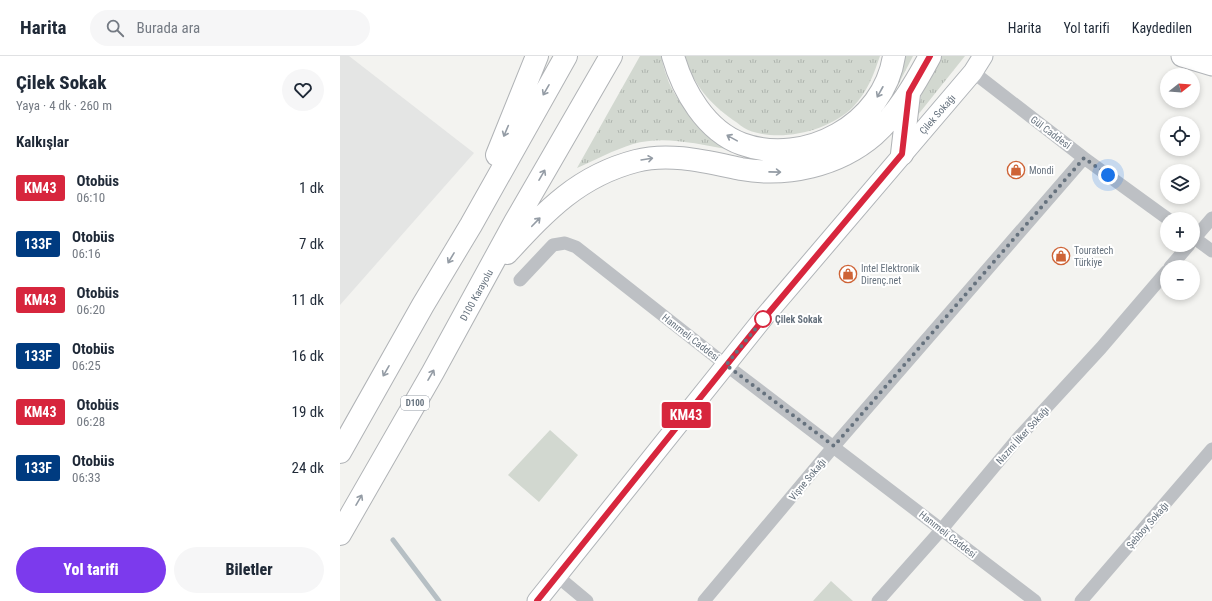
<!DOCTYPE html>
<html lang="tr">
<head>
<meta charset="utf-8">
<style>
  :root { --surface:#fff; --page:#f6f6f7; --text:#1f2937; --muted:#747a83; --line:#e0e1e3; --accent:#7c3aed }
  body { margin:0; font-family:"Roboto Condensed",sans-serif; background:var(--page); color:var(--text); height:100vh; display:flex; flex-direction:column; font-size:15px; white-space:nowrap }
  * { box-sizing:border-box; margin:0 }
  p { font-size:13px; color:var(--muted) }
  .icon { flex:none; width:22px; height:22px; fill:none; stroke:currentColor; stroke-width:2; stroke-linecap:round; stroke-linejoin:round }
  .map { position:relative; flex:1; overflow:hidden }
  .drawer { display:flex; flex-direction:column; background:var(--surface); width:340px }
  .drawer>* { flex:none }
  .badge { padding:0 8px; border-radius:3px; font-size:14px; line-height:26px }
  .needle { width:26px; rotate:73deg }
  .buttons { position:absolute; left:820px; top:12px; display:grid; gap:8px }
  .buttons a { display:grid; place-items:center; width:40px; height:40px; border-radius:50%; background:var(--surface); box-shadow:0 2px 6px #0003; font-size:20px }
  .you { position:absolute; width:20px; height:20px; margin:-10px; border:3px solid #fff; border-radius:50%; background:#1a73e8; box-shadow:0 0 0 6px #1a73e833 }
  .map>.badge { position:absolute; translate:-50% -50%; box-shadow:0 0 0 2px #fff }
  h2 { padding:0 16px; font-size:15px; line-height:36px }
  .round { display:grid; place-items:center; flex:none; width:42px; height:42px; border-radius:21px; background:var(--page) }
  .summary { display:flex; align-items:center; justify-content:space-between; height:68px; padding:0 16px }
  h1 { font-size:19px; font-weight:800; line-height:30px }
  .action { display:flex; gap:8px; margin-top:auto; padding:8px 16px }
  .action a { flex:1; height:46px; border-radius:24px; background:var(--accent); color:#fff; font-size:16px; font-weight:800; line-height:46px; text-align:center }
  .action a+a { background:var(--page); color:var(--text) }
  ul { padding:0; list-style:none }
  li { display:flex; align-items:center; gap:12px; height:56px; padding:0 16px }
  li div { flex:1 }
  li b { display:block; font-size:15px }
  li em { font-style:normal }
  li .badge { min-width:44px; font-weight:700; text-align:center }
  header { display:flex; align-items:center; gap:24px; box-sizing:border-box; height:56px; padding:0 20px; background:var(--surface); border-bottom:1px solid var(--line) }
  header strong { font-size:19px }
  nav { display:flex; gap:22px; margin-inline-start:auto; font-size:14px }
  .search { width:280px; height:36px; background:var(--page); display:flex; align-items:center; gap:10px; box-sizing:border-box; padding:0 14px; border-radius:22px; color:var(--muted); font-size:15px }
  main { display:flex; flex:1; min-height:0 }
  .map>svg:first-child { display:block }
  .built { fill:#e4e5e4 }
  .grass { fill:url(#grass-tufts) }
  .green { fill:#d2d8d0 }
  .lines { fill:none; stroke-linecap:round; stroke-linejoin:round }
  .stream { stroke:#b6bfc4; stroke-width:5 }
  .secondary-casing { stroke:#b0b4b8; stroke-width:21 }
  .primary-casing { stroke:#b1b4b8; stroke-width:23 }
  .trunk-casing { stroke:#b0b3b6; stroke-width:24 }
  .minor { stroke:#bdc0c4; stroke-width:13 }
  .secondary { stroke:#fff; stroke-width:19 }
  .primary { stroke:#fff; stroke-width:21 }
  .trunk { stroke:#fff; stroke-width:22 }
  .oneway { stroke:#949ca5 }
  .line-casing { stroke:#fff; stroke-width:9 }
  .line { stroke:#d7263d; stroke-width:6 }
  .walk { stroke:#66727e; stroke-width:4; stroke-dasharray:0 7.2 }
  .stop-dot { fill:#fff; stroke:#d7263d; stroke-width:2 }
  .labels { text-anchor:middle; stroke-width:4; stroke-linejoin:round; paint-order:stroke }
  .shield { fill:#fff; stroke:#949ca5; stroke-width:1 }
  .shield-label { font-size:9px; font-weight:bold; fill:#66727e }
  .street-label { font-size:10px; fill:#66727e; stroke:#fff }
  .poi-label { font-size:10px; fill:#66727e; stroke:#fff; text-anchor:start }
  .stop-label { font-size:10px; font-weight:bold; fill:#66727e; stroke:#fff; text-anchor:start }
</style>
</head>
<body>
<header>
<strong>Harita</strong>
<div class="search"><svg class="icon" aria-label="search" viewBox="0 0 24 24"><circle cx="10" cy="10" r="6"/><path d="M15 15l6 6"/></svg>Burada ara</div>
<nav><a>Harita</a><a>Yol tarifi</a><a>Kaydedilen</a></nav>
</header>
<main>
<section class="drawer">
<div class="summary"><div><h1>Çilek Sokak</h1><p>Yaya · 4 dk · 260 m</p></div><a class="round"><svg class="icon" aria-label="heart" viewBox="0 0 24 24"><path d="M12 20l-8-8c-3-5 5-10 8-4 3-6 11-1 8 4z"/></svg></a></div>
<h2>Kalkışlar</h2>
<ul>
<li><span class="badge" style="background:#d7263d;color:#fff">KM43</span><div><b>Otobüs</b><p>06:10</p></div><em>1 dk</em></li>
<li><span class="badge" style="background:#003b80;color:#fff">133F</span><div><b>Otobüs</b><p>06:16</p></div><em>7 dk</em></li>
<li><span class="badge" style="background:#d7263d;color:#fff">KM43</span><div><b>Otobüs</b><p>06:20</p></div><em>11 dk</em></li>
<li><span class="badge" style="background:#003b80;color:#fff">133F</span><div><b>Otobüs</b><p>06:25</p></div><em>16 dk</em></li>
<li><span class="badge" style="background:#d7263d;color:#fff">KM43</span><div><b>Otobüs</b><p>06:28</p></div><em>19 dk</em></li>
<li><span class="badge" style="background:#003b80;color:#fff">133F</span><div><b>Otobüs</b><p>06:33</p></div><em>24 dk</em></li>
</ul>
<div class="action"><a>Yol tarifi</a><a>Biletler</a></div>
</section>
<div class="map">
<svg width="872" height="545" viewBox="0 0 872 545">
  <defs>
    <pattern id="grass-tufts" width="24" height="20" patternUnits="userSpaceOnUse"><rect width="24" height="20" fill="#d2d8d0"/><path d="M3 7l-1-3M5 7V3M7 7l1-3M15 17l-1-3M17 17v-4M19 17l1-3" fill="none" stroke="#aeb4ae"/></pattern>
  </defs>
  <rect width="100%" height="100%" fill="#f3f3f0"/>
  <path class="built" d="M0,0H9L134,97L0,249Z"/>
  <path class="grass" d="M300,0H321C323,7 324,14 327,21C335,47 366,77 387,93C357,88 323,79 293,88C274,94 255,104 237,112Z
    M345,0H540C533,20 528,35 513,51C489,75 440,87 408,74C403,72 398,67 393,64C369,47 353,28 345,0Z
    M562,0H573L556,33L551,31Z
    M602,0H625L577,60L583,31Z"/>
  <path class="green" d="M210,374L238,399L199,446L168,419Z
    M491,525L513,545H473Z"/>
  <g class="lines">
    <path class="stream" d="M53,484L99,545"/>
    <defs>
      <path id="secondary" d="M197,545L425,260L633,16L643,0"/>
      <path id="primary" d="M842,0L872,9"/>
      <path id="trunk" d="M333,0C343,35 366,75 402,88C465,111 544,68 554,0
        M562,98L569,38
        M157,99L197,0
        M167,197C206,155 238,120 296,105C330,96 367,106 401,113C447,121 498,110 534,79C558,57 575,28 590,0
        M0,396L83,249L131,169L226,0
        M0,478L93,316L175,166L271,0"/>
    </defs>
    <use href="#secondary" class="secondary-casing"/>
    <use href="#primary" class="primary-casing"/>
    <use href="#trunk" class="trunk-casing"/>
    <path class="minor" d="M633,16L744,102L828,163
      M853,181L872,195
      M853,184L872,162
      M830,211L849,189
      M180,224L213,189L225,187L236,191L386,309L695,545
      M217,520L247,545
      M364,545L494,390L744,102
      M538,545L602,473L679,381L761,292L827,215
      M741,545L872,393"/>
    <use href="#secondary" class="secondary"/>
    <use href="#primary" class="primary"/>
    <use href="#trunk" class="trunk"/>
  </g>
  <defs><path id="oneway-shaft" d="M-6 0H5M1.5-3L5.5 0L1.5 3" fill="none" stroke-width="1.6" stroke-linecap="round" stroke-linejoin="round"/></defs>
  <g class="oneway">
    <use href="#oneway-shaft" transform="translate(206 34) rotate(120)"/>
    <use href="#oneway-shaft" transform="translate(540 36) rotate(119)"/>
    <use href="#oneway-shaft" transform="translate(166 75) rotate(113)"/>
    <use href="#oneway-shaft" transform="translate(392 82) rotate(-151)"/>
    <use href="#oneway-shaft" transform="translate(307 103) rotate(-9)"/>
    <use href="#oneway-shaft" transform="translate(435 116) rotate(1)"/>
    <use href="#oneway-shaft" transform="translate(202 119) rotate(-60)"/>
    <use href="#oneway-shaft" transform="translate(196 166) rotate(-46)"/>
    <use href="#oneway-shaft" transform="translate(111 202) rotate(121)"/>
    <use href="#oneway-shaft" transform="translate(46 315) rotate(120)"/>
    <use href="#oneway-shaft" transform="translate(91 319) rotate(-60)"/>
    <use href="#oneway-shaft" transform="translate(19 444) rotate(-60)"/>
  </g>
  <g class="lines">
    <defs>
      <path id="line" d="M197,545L426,260L562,98L569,37L590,0"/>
    </defs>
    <use href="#line" class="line-casing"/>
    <use href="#line" class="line"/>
    <path class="walk" d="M423,263L426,260L386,309L494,390L744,102L768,119"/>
  </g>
  <defs>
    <symbol id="shop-ring" viewBox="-11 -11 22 22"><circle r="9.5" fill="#fff" stroke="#ce6336" stroke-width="1.5"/><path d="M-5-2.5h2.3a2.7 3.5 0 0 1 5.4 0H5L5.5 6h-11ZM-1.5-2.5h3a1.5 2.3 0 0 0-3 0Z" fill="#ce6336"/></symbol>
  </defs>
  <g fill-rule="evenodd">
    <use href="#shop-ring" x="666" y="104" width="20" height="20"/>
    <use href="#shop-ring" x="711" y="190" width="20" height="20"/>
    <use href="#shop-ring" x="498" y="208" width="20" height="20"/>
  </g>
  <circle class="stop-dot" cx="423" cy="263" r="8"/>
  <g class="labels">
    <rect class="shield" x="61" y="340" width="28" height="14" rx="3"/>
    <g class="shield-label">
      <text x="75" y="350">D100</text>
    </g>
    <g class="street-label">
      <text transform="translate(597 58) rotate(-49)" y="4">Çilek Sokağı</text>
      <text transform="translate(711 76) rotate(37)" y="4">Gül Caddesi</text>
      <text transform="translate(136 239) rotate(-61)" y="4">D100 Karayolu</text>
      <text transform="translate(351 281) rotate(38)" y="4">Hanımeli Caddesi</text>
      <text transform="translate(682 379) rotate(-48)" y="4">Nazmi İlker Sokağı</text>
      <text transform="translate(467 423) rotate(-50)" y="4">Vişne Sokağı</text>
      <text transform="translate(807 469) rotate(-49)" y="4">Şebboy Sokağı</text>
      <text transform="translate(608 478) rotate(38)" y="4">Hanımeli Caddesi</text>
    </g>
    <g class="poi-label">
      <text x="689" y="118">Mondi</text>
      <text x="734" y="198">Touratech<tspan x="734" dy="12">Türkiye</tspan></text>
      <text x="521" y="216">Intel Elektronik<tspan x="521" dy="12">Direnç.net</tspan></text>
    </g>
    <g class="stop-label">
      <text x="435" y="267">Çilek Sokak</text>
    </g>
  </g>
</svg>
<div class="buttons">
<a><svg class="needle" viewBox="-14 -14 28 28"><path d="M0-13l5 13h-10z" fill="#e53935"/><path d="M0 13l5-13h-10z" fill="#747a83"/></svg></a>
<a><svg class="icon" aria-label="locate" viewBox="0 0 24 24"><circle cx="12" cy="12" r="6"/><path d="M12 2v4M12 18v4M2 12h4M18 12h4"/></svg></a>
<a><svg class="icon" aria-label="layers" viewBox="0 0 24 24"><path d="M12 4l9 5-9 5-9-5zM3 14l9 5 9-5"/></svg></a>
<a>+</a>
<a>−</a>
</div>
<div class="you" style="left:768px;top:119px"></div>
<b class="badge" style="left:346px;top:359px;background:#d7263d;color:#fff">KM43</b>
</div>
</main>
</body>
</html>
